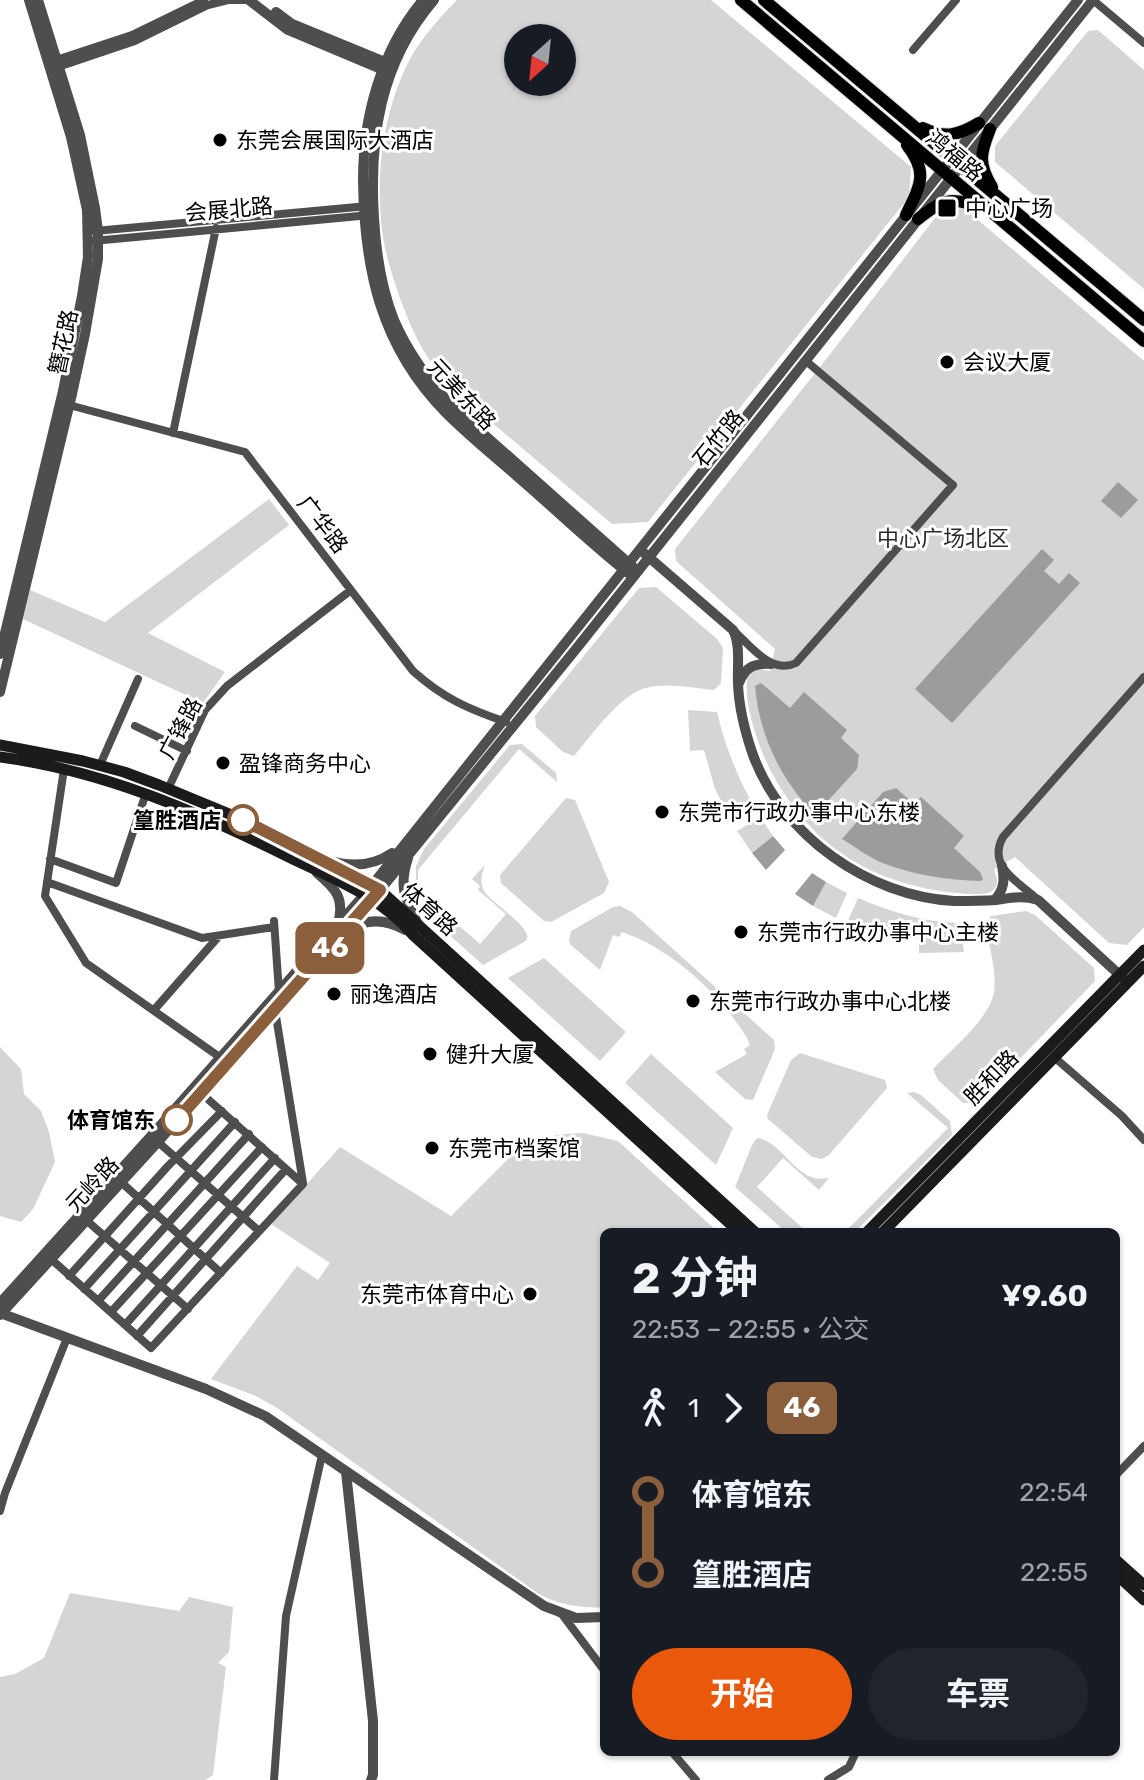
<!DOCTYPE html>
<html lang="zh">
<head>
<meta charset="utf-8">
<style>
  :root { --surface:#171b24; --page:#20242c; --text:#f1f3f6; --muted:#9ea1a6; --accent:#ea580c }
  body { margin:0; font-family:Rubik,"Noto Sans SC",sans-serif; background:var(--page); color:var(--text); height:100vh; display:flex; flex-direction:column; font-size:30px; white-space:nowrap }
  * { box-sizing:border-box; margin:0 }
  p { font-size:26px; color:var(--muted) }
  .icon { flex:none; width:44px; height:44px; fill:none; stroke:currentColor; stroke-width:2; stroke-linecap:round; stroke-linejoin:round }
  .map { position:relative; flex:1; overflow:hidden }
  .panel { position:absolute; left:600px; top:1228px; width:520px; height:528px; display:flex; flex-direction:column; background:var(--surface); border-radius:12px; box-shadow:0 2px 6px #0004 }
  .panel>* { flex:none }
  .badge { padding:0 16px; border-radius:12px; font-size:28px; line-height:52px }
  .needle { width:52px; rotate:207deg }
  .controls { position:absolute; left:504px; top:24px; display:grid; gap:16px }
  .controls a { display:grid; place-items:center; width:72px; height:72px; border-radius:50%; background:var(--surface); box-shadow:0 2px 6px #0004; font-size:40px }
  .map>.badge { position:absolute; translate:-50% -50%; box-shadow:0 0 0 4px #fff }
  .legs { display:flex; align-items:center; gap:12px; height:88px; padding:0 32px; font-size:26px }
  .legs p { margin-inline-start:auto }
  .headline { display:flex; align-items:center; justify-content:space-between; height:136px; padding:0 32px }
  h1 { font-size:44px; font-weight:700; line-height:60px }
  .cta { display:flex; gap:16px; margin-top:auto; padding:16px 32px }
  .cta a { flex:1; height:92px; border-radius:48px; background:var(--accent); color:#fff; font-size:32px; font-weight:700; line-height:92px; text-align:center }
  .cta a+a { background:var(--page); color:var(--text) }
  ul { padding:0 32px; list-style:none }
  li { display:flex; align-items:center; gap:28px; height:80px; font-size:30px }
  li i { display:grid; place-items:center; width:12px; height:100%; margin:0 10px; background:currentColor }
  li i::after { content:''; width:20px; height:20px; margin:-10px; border:6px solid; border-radius:50%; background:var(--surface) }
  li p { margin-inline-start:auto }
  li:first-child i { background:linear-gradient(#0000 50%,currentColor 0) }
  li:last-child i { background:linear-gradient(currentColor 50%,#0000 0) }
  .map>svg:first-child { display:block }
  .green { fill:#d5d5d5; fill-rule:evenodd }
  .water { fill:#9c9c9c }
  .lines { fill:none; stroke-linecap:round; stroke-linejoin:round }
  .primary-casing { stroke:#dbdbdb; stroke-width:14 }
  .minor { stroke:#4e4e4e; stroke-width:8 }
  .tertiary { stroke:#4e4e4e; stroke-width:10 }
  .secondary { stroke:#1b1b1b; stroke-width:11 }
  .primary { stroke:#000; stroke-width:12 }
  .line-1-casing { stroke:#fff; stroke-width:18 }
  .line-1 { stroke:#8b5e3c; stroke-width:12 }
  .poi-dot { fill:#000; stroke:#fff; stroke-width:3 }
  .stop-1-dot { fill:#fff; stroke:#8b5e3c; stroke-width:4 }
  .labels { text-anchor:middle; stroke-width:6; stroke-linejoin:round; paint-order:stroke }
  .poi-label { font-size:22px; fill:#000; stroke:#fff; text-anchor:start }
  .street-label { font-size:22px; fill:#000; stroke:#fff }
  .park-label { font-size:22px; fill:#2c2c2c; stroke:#fff }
  .stop-label { font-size:22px; font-weight:bold; fill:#000; stroke:#fff; text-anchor:end }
</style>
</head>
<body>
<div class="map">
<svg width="1144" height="1780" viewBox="0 0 1144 1780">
  <rect width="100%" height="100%" fill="#fff"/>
  <path class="green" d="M457,0H711L911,167L909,197L648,522L612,524L458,394C451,386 444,379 438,371C421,351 410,325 401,301C393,278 385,254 382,230C375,171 384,104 414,52C426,33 441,16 457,0ZM518,38H562V82H518Z
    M1098,30L1144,70V289L995,162V146L1088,31Z
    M964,208L1144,361V927L1127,945L1109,943L1015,857L994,869C995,874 999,881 996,886C992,896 977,894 968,894C923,891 878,879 841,853C802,826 770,780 756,735C750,716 744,694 748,675L757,669L770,671L775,649L676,561L675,549L831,353L942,209Z
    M269,499L289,525L148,633L225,672L203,703L23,619L30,590L105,622Z
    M656,587L717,639L723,648L721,683L714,690C693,688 666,682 645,688C620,695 591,736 574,756L563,752L536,727L535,716L639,588Z
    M688,710L717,712C725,746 737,776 754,807L731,820L715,789L704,750L690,751Z
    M522,744L556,773L557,782L519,749L418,870V890L480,944L506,914L478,890L480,886L472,879L485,865C482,874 479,882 484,891C490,902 532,927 527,939C526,941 524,942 522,943L483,965L419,908L426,901L416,891V866L424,849L510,745Z
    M566,798L575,800L609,882L604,893L551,922L544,921L501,883L500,875Z
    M760,817L773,836L752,853L737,831Z
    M826,882L847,893L836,918L813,906Z
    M858,898C891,912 923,922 959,923L964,952L919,953V939L878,934L847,923Z
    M620,906L632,912L774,1040L775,1049L753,1100L745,1099L715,1072L747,1054L744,1049L750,1045L747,1038C720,994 672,949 622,932L619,937L613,935L600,970L571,945L569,941L571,931L613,907Z
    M1026,911L1035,915L1094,968L1095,981L977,1103H963L938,1080L933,1069C951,1050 990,1018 994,992C997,971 989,945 985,924L991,916Z
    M544,958L626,1032L600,1061L508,978Z
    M0,1047L21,1069L24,1094L41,1111L49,1132L55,1162L33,1209L21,1222L0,1216Z
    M800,1053L885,1080L887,1088L829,1155L822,1159L812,1157L768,1119L767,1115L791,1060Z
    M651,1054L733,1128L716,1165L625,1083Z
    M914,1092L921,1095L950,1121L952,1135L855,1232H845L948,1128L907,1093Z
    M583,1133L618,1141L718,1232H604V1608C580,1607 560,1606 539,1594L277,1408L256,1396L211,1379L297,1266L318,1280L330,1263L271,1224L340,1147L451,1216L515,1152L547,1137L565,1134Z
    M759,1138C786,1145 797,1185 829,1178L819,1190L783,1158L757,1187L807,1232H786L735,1187L752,1145L756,1139Z
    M70,1593L179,1611L189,1597L233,1607L229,1652L218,1663L226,1667L213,1775L205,1780H0V1677L15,1674L44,1658Z"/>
  <path class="water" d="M1118,482L1138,500L1121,518L1101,501Z
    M1042,549L1054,560L1044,571L1059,584L1069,573L1080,583L952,723L915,689Z
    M761,683L790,708L804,692L847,730L841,738L859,755L857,769L815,815C781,780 759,735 755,686Z
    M896,788L914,804L921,797L964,836L954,848L980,872L983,879L981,881C947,880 912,875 880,862C867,856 854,846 842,839L883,792Z
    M773,836L785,850L766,870L752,853Z
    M812,873L826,882L813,906L795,894Z"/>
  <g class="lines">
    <defs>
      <path id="primary" d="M741,0L1144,341
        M764,0L1144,320
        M923,128C945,139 959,135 979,123
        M990,129C980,154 978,164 992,187
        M906,215C920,186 929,173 907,145
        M918,219C942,200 950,196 980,207"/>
    </defs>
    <use href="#primary" class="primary-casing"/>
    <path class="minor" d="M1093,0L1144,43
      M913,50L956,0
      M53,61L132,35L204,0
      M55,68L135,41L208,5L228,0H249
      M95,231L368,206
      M93,241L370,215
      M69,405L245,452L413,671C443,698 468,709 506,722
      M173,433L216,228
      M733,630C750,645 771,675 796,663L953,485L806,361
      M135,726L187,751
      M100,765L138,679
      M64,769L45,896L86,963L221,1058
      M168,789L205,710L227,686L351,590
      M50,859L116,883L146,793
      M47,882L202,938L274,927
      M1036,898C1017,881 987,866 1003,837L1144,677
      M274,921L279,992
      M154,1010L219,936
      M275,1010L303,1183
      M1054,1057L1122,1116L1144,1140
      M158,1142L259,1231
      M121,1182L221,1273
      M86,1220L188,1309
      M51,1259L151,1348L303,1184L201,1093
      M69,1276L168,1166L222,1111
      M84,1289L235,1122
      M98,1301L249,1134
      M111,1312L262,1147
      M125,1325L275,1158
      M137,1336L286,1169
      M1116,1475L1144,1446
      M0,1511L5,1493L67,1338
      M561,1613L604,1670
      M672,1752L696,1780
      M274,1780L286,1616L322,1455
      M828,1780L849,1767L856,1752"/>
    <path class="tertiary" d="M249,0L288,30L388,72
      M423,0C381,50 363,117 363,180C364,270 381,347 446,413C469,436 494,456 519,478C555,509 590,543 628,573
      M434,0C380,63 369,138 374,218C376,253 381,287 394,320C408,352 428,380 452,406L633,567
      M276,12L292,24L392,65
      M644,553L733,630C741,646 737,666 738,684C739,708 745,732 753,755C783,836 868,896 954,901C968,901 982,901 996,900C1011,898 1023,895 1038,900L1124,979
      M0,654L63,391L82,296L88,257L87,210L71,137L29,0
      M739,683C745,667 754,663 771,664
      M0,692L72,394L85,334L98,259V231L95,208L80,135L38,0
      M408,858C399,886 404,897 417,922
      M327,860C350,867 372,867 392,853
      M317,873C336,889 345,898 338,924
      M995,900C1004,889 1005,880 1002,866
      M349,929C368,918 386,919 405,930
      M0,1303L151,1136L365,894L1078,0
      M0,1313L206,1389L265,1416L544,1606L576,1618L604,1617
      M0,1315L158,1142L380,890L576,649L1093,0
      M346,1472L373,1721V1775L371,1780"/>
    <path class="secondary" d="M0,745L83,761L124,772L159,785L239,818L380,890L755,1232
      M0,757C106,771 200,813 295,860C337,880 382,898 413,935L739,1232
      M867,1232L1144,950
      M883,1232L1144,966
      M1116,1560L1144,1585
      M1116,1574L1144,1600"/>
    <use href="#primary" class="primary"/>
  </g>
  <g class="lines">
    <defs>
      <path id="line-1" d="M177,1120L380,890L243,820"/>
    </defs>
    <use href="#line-1" class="line-1-casing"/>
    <use href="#line-1" class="line-1"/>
  </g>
  <g class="poi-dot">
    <circle cx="220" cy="140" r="8"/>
    <rect x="937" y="198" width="20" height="20" rx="4"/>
    <circle cx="947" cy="362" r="8"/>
    <circle cx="223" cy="763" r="8"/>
    <circle cx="662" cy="812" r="8"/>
    <circle cx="741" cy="932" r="8"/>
    <circle cx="334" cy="994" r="8"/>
    <circle cx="693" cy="1001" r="8"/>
    <circle cx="430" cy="1054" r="8"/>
    <circle cx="432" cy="1148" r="8"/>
    <circle cx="530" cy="1294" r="8"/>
  </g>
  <g class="stop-1-dot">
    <circle cx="243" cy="820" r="14"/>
    <circle cx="177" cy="1120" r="14"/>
  </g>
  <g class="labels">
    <g class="poi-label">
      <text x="236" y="148">东莞会展国际大酒店</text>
      <text x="965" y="216">中心广场</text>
      <text x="963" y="370">会议大厦</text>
      <text x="239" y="771">盈锋商务中心</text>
      <text x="678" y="820">东莞市行政办事中心东楼</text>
      <text x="757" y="940">东莞市行政办事中心主楼</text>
      <text x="350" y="1002">丽逸酒店</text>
      <text x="709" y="1009">东莞市行政办事中心北楼</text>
      <text x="446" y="1062">健升大厦</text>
      <text x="448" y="1156">东莞市档案馆</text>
      <text x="514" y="1302" text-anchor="end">东莞市体育中心</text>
    </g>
    <g class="street-label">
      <text transform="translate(955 155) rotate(40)" y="8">鸿福路</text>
      <text transform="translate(229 209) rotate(-5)" y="8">会展北路</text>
      <text transform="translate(63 342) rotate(-78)" y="8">簪花路</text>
      <text transform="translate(462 394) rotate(47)" y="8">元美东路</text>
      <text transform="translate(718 438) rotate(-51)" y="8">石竹路</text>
      <text transform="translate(323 524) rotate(52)" y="8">广华路</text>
      <text transform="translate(180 728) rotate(-62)" y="8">广锋路</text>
      <text transform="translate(430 909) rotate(42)" y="8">体育路</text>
      <text transform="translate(991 1077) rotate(-46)" y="8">胜和路</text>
      <text transform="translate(92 1184) rotate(-47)" y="8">元岭路</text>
    </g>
    <g class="park-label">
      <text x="943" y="546">中心广场北区</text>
    </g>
    <g class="stop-label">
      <text x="221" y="828">篁胜酒店</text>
      <text x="155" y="1128">体育馆东</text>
    </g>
  </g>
</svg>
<div class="controls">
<a><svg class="needle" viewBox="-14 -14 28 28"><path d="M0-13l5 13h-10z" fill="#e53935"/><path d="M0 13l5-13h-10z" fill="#9ea1a6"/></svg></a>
</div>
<b class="badge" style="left:330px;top:948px;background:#8b5e3c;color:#fff">46</b>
<section class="panel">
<div class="headline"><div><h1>2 分钟</h1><p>22:53 – 22:55 · 公交</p></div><b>¥9.60</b></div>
<div class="legs"><svg class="icon" aria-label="walk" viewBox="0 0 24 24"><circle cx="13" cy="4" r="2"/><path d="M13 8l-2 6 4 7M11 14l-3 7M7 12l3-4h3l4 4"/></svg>1<svg class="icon" aria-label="forward" viewBox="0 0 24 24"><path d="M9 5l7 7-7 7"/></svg><b class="badge" style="background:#8b5e3c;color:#fff">46</b></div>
<ul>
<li><i style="color:#8b5e3c"></i><b>体育馆东</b><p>22:54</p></li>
<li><i style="color:#8b5e3c"></i><b>篁胜酒店</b><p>22:55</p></li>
</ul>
<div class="cta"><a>开始</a><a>车票</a></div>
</section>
</div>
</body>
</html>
